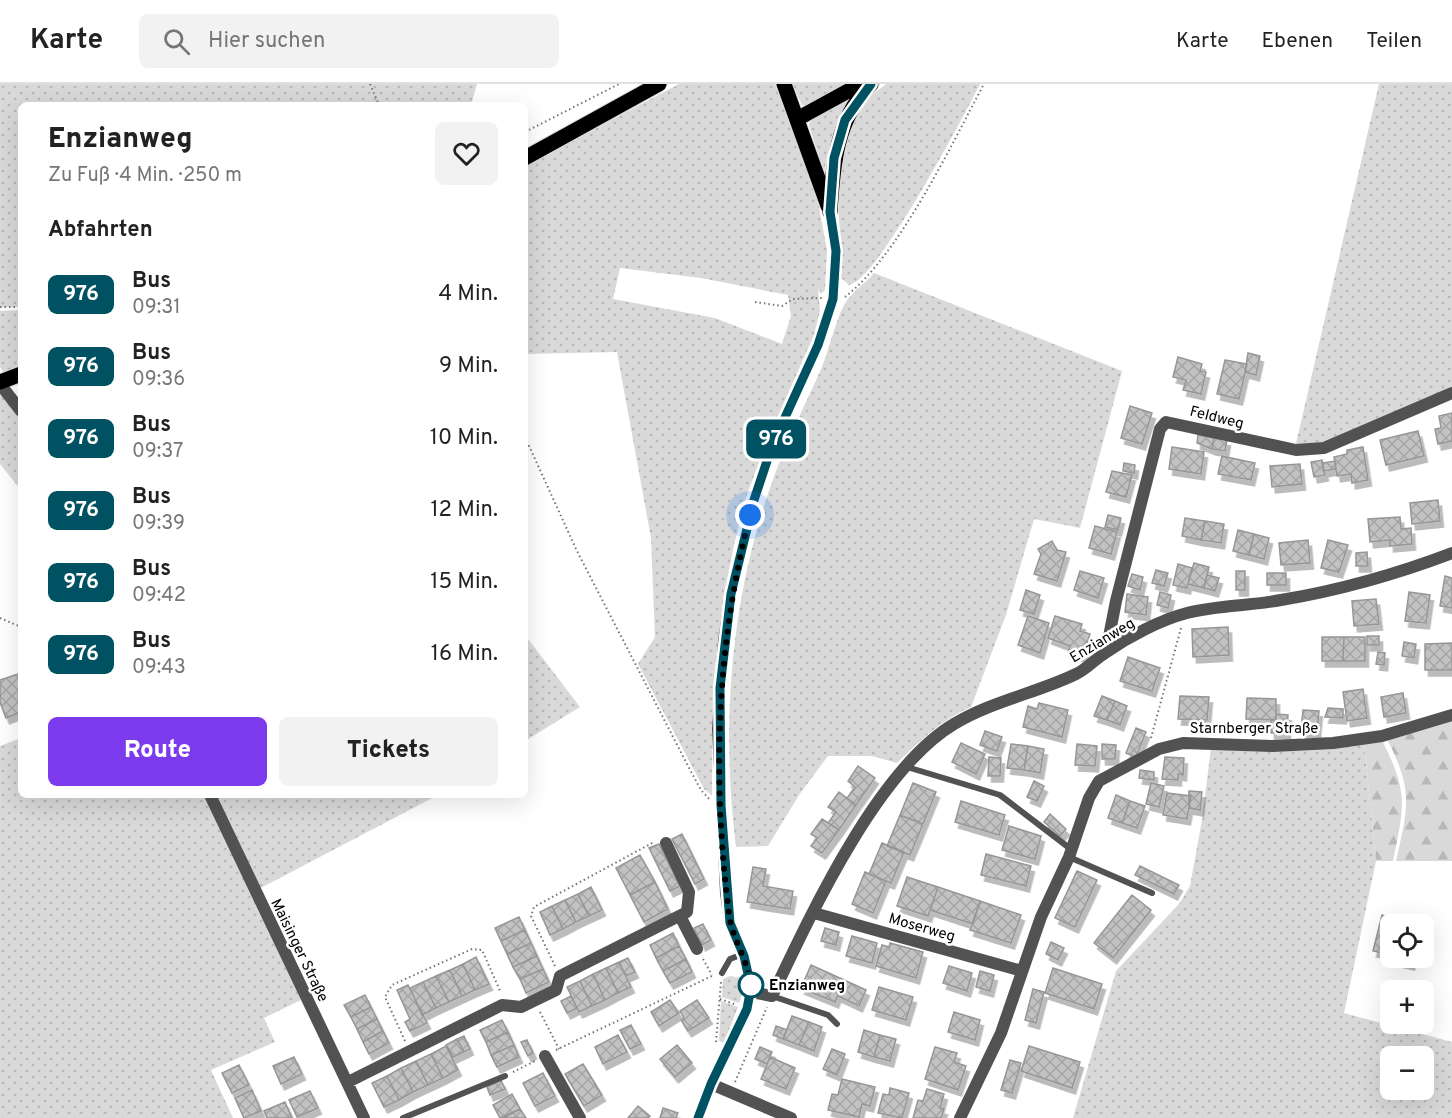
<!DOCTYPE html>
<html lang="de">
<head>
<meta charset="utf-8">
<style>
  :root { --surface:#fff; --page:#f2f2f2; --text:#222; --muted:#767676; --line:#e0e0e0; --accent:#7c3aed }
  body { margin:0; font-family:Overpass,sans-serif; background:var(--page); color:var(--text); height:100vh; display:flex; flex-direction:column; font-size:22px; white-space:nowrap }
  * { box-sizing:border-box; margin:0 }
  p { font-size:20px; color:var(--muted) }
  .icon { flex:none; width:33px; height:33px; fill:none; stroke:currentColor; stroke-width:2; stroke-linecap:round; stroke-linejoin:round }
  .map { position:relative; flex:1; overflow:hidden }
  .details { position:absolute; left:18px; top:18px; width:510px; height:696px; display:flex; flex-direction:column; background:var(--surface); border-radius:9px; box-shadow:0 6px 24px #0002 }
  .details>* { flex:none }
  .badge { padding:0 12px; border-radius:9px; font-size:21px; line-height:39px }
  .tools { position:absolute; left:1380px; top:830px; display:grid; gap:12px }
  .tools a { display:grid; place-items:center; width:54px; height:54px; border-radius:9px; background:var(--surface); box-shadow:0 6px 24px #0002; font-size:30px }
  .you { position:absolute; width:30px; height:30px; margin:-15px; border:4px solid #fff; border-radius:50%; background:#1a73e8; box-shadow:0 0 0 9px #1a73e833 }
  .map>.badge { position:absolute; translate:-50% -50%; box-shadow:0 0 0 3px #fff }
  h2 { padding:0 30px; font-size:22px; line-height:54px }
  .round { display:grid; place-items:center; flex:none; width:63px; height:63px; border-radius:9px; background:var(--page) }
  .head { display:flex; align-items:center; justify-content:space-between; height:102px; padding:0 30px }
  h1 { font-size:28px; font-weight:800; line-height:45px }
  .button { display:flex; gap:12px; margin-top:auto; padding:12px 30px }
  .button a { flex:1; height:69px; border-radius:9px; background:var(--accent); color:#fff; font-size:24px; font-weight:800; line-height:69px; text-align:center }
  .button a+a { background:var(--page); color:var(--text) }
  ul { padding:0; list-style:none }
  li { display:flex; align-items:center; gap:18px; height:72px; padding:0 30px }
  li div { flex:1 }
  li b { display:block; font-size:22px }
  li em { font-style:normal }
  li .badge { min-width:66px; font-weight:700; text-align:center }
  header { display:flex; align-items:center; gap:36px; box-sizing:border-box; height:84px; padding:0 30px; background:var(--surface); border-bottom:2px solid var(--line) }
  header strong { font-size:28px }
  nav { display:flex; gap:33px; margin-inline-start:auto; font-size:21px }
  .search { width:420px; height:54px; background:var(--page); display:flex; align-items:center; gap:15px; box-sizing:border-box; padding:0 21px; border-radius:9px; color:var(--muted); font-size:22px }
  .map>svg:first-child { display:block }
  .grass { fill:url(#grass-dots); fill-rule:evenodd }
  .forest { fill:url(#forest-firs) }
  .building { fill:url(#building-cross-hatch); stroke:#969696; stroke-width:1.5; filter:url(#shadow) }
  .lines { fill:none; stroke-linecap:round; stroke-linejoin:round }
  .primary-casing { stroke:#dbdbdb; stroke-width:17 }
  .path { stroke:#747474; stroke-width:2; stroke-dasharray:1.5 3; stroke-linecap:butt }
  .service { stroke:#525252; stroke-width:6 }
  .minor { stroke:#525252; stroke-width:12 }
  .primary { stroke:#000; stroke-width:15 }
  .line-casing { stroke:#fff; stroke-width:14 }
  .line { stroke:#005262; stroke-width:9 }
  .walk { stroke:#000; stroke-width:6; stroke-dasharray:0 10.8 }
  .stop-dot { fill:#fff; stroke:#005262; stroke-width:3 }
  .labels { text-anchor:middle; stroke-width:5; stroke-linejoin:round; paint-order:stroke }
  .street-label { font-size:15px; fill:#000; stroke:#fff }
  .stop-label { font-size:15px; font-weight:bold; fill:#000; stroke:#fff; text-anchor:start }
</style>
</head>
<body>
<header>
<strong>Karte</strong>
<div class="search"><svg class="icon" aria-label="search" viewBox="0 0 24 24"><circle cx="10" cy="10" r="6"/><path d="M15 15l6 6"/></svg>Hier suchen</div>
<nav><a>Karte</a><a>Ebenen</a><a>Teilen</a></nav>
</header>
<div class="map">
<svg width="1452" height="1034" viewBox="0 0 1452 1034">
  <defs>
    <pattern id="grass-dots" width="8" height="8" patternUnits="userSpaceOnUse" patternTransform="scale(1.5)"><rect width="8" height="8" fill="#d9d9d9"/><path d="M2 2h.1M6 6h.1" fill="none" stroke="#b8b8b8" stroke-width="1.8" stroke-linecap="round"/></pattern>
    <pattern id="forest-firs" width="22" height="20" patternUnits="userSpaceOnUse" patternTransform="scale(1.5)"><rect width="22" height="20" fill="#d9d9d9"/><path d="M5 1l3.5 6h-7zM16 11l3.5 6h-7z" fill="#b8b8b8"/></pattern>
    <pattern id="building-cross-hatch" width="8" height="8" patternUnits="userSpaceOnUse" patternTransform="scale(1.5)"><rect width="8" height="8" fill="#c2c2c2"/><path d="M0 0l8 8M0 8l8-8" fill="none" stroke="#a5a5a5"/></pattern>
    <filter id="shadow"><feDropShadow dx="3.5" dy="6" stdDeviation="0" flood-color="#0004"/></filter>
  </defs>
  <rect width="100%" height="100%" fill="#fff"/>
  <path class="grass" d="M0,0H477L471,21H21V223H0Z
    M679,0H775L817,113L827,166L825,206L821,210L818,204L820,227L814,251L766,360L746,413L734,461L724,510L713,603L712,711L704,705L638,580L655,553L651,454L617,268L525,270V82ZM620,184L701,194L788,211L791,232L782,260L715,234L613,215Z
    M792,0H844L810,22L802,21Z
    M886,0H980C964,32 877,197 849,201L841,194C844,122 815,50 886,0Z
    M1379,0H1452V306L1323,362L1295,364Z
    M865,2C843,31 831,52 824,88L809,41L813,33Z
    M874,189L1122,287L1080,444L1034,435L1006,531L971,623C941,636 920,657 897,679L872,672H828L799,711L768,762L736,763C721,643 730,519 770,404C784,362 804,323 822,283C829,266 838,227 848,215C856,205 866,199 874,189Z
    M21,226V282L3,288L0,283V227Z
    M0,309L21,335V406L0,380Z
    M525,551L580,623L525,657Z
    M21,654V711H438L255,807L301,916L264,934L275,958L211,986L233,1034H0V662Z
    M1364,657L1376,777L1344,929L1452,958V1034H1073L1116,887L1179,820L1190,802L1202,736L1211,664ZM1390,972H1424V1005H1390Z
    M730,892L741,894L739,907L743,908L739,919L722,913L723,895Z
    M721,917L738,923L724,959L719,957Z"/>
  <path class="forest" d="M1452,634V777H1396C1409,720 1413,706 1386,653Z
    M1381,654C1408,708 1405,719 1393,777H1376L1364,657Z"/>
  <path class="building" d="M1248,269L1260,272L1256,291L1245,288Z
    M1178,273L1202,280L1200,287L1206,288L1201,310L1183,306L1186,296L1173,293Z
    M1225,276L1247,280L1239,315L1217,310Z
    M1130,322L1152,329L1142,360L1121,354Z
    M1452,329V357L1438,360L1435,345L1441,344L1439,332Z
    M1418,347L1424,372L1386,381L1380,356Z
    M1198,351L1214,354L1212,365L1197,359Z
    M1214,354L1227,356L1225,367L1212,365Z
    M1172,363L1204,368L1201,390L1169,385Z
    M1363,363L1368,396L1352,399L1351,390L1337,392L1334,373L1347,370V366Z
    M1222,372L1255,379L1251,396L1218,390Z
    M1322,376L1325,391L1314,393L1311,378Z
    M1335,377L1336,385L1324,387L1322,379Z
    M1124,379L1135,381L1134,389L1123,387Z
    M1300,380L1302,400L1272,403L1270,382Z
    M1112,387L1132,391L1126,413L1106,408Z
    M1438,416L1440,437L1412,440L1410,419Z
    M1108,431L1121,434L1118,446L1105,443Z
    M1400,433L1401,445L1411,444L1412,460L1390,462V456L1370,458L1368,435Z
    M1185,434L1205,437L1201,456L1182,452Z
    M1205,437L1224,440L1221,459L1201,456Z
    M1095,442L1117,448L1111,470L1089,464Z
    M1238,446L1254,450L1249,471L1233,467Z
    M1254,450L1269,454L1264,475L1249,471Z
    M1308,456L1310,479L1281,481L1279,459Z
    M1328,456L1348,461L1339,488L1321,484Z
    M1052,457L1057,466L1066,468L1057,497L1034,490L1041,470L1038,465Z
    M1367,468L1368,482H1356V469Z
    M1194,479L1209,483L1204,504L1188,500Z
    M1178,480L1192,484L1187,504L1173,501Z
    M1156,486L1168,489L1164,502L1152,499Z
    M1080,487L1104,494L1098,514L1074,506Z
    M1236,487H1245V506H1236Z
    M1267,489H1286V501H1267Z
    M1132,490L1143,493L1140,506L1128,502Z
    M1207,491L1219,494L1215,507L1204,504Z
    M1445,492L1452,494V524L1440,522Z
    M1026,506L1040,511L1034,530L1020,526Z
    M1160,508L1171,511L1168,524L1157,521Z
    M1409,508L1430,511L1426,539L1405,537Z
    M1127,510L1148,513L1146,531L1125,528Z
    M1376,515L1379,540L1354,542L1352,517Z
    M1028,532L1049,539L1040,569L1018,561Z
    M1055,532L1082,540L1080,547L1090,550L1083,573L1068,568L1070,562L1048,554Z
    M1228,543L1229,571L1193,573L1192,545Z
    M1367,552H1379V561H1367Z
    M1322,553H1344L1343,577H1322Z
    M1344,553H1365V577H1343Z
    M1404,558L1416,560L1414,574L1402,572Z
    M1452,559V586H1425V560Z
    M1378,568L1385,569L1384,581L1376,580Z
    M1128,573L1160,584L1152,607L1120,597Z
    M21,589V628L6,634L0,618V596Z
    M1363,605L1367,634L1347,637L1343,608Z
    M1403,609L1406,629L1384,633L1381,613Z
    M1102,612L1115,617L1107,636L1094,632Z
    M1180,612L1209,613L1207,636L1178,635Z
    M1247,614L1276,615V636L1246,635Z
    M1115,617L1127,622L1120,641L1107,636Z
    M1039,619L1068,626L1062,653L1023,643L1028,622L1037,625Z
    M1328,624L1343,625V634L1325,633Z
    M1303,626L1319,627L1317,648L1301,647Z
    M1276,630L1288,631L1287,649H1271V636H1276Z
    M1136,644L1146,648L1136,673L1126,669Z
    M985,647L1002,653L997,667L980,661Z
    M961,659L985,670L976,690L952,678Z
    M1011,660L1028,662L1024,686L1007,684Z
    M1077,660L1097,662L1095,682L1075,681Z
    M1102,660L1116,661L1115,675H1102Z
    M1028,662L1044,665L1040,689L1024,686Z
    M989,673L1001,674L1000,692H988Z
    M1165,673L1184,674L1183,691L1178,690V696L1162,695Z
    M858,682L875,694L856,721L847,714L855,703L848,697Z
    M1140,686L1154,688V696L1139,694Z
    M1034,697L1044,702L1037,717L1027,713Z
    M913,699L936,708L923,740L900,731Z
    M1151,699L1164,702L1159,723L1146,720Z
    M1189,707L1202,708L1200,726L1189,724Z
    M839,708L856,721L839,746L828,739L836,728L828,723Z
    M1167,709L1191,712L1187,735L1163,731Z
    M1116,711L1130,717L1122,739L1108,734Z
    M961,717L1005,731L999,751L955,738Z
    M1130,717L1145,722L1137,744L1122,739Z
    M1050,730L1066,745L1060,752L1044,738Z
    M900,731L923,740L910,771L887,762Z
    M822,735L839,746L822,769L811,762L817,754L811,750Z
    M1009,742L1041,752L1035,775L1002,766Z
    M682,750L704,795L695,800L672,755Z
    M882,759L904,768L891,799L869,790Z
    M659,760L680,802L670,807L649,764Z
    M986,770L1031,782L1026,802L981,791Z
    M640,771L655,798L630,811L616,784Z
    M1140,782L1179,801L1174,810L1135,791Z
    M753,783L766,785L763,802L793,807L790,825L747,818Z
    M1077,787L1097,796L1075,843L1055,834Z
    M865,788L886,797L873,829L852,820Z
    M907,793L938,803L928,832L897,822Z
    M655,798L668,825L644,838L630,811Z
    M591,803L602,826L589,832L578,810Z
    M938,803L980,817L973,840L930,826Z
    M578,810L589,832L576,838L565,816Z
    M1132,811L1151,826L1113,874L1094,859Z
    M565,816L576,838L563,845L552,822Z
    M980,817L1021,831L1011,859L970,846Z
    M552,822L563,845L550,851L540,828Z
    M1382,831L1404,840H1390L1388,870L1373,867Z
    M519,833L525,846L501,857L495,844Z
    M703,840L711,856L702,861L694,844Z
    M825,844L839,848L836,861L821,857Z
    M525,846L531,859L507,870L501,857Z
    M673,849L679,862L656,874L650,861Z
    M852,852L877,859L872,879L846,872Z
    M1051,858L1064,864L1058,876L1046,870Z
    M531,859L537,872L513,883L507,870Z
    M890,859L923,868L916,894L876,882L882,861L889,863Z
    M679,862L686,875L663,887L656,874Z
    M537,872L543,885L520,895L513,883Z
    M476,873L489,900L475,906L463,880Z
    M1394,873L1412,874L1411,880L1393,876Z
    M628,874L635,888L626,892L619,878Z
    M686,875L692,888L670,899L663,887Z
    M619,878L631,903L618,909L606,884Z
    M463,880L475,906L462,912L450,886Z
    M811,881L844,896L835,918L801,904Z
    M949,882L972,889L967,907L943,899Z
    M606,884L618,909L605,916L593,890Z
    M1053,884L1102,900L1094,925L1045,909Z
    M543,885L549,898L526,909L520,895Z
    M450,886L462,912L449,918L436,892Z
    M980,887L994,891L990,907L976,903Z
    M593,890L605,916L592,922L580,897Z
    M436,892L449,918L436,924L423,898Z
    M844,896L866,906L859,922L838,912Z
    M580,897L592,922L579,928L567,903Z
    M423,898L436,924L422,931L410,904Z
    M408,901L427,939L410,947L405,938L410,935L397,906Z
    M879,903L913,913L906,936L872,926Z
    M1033,905L1044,908L1036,939L1025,936Z
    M365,911L371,923L351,933L344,921Z
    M571,912L577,924L567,929L561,917Z
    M670,916L679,929L659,942L651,928Z
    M697,916L709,934L688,947L681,936L684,934L680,927Z
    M371,923L377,935L357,945L351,933Z
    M954,928L980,936L975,956L948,948Z
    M792,932L809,938L799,961L783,955Z
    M377,935L383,947L363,958L357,945Z
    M502,936L508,948L486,958L480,946Z
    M809,938L822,943L814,967L799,961Z
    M631,941L641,960L630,965L620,946Z
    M776,942L787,946L783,955L773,951Z
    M864,946L880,951L874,973L858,968Z
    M383,947L389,959L369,970L363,958Z
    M508,948L514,961L491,971L486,958Z
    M618,951L627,968L603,980L595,963Z
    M880,951L896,955L890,977L874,973Z
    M464,952L470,965L464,968L457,955Z
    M457,955L464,968L453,973L446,961Z
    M527,956L533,969L528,972L521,958Z
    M514,961L519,973L497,983L491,971Z
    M677,961L692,979L675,993L660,975Z
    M446,962L458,986L443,994L431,970Z
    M1029,962L1080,978L1072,1004L1021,987Z
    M760,963L772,968L767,980L755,975Z
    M935,963L957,969L954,978L966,982L958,1006L925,995Z
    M832,965L845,970L837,991L823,985Z
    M431,970L443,994L428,1001L416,977Z
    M294,973L302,990L281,1000L273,982Z
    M770,973L795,984L786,1005L761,995Z
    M1010,976L1021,979L1012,1009L1001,1006Z
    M416,977L428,1001L413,1008L401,984Z
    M583,980L602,1011L584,1022L565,990Z
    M239,981L249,1001L232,1009L222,989Z
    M401,984L413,1008L399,1016L387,992Z
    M543,989L555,1012L535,1022L523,999Z
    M387,992L399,1016L384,1023L372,999Z
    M842,995L875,1003L870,1022L862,1020L859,1033L828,1026L832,1010L838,1011Z
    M501,996L505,1005L490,1011L487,1003Z
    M890,1004L909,1009L902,1034L878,1029L883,1010L889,1011Z
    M927,1005L944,1010L940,1024L944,1025L941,1034H913L918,1016L923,1017Z
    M252,1006L261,1027L244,1034L235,1014Z
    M310,1007L318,1024L297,1033L289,1016Z
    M512,1010L520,1025L500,1034L493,1021Z
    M285,1018L292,1034H267L264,1027Z
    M638,1022L650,1032L648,1034H628Z
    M663,1024L678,1029L676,1034H660Z
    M520,1025L526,1034H503Z"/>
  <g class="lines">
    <defs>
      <path id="primary" d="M784,0L828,122
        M797,35L861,0
        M525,74L659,0
        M830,128C833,81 836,35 871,0
        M0,298L21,290"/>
    </defs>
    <use href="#primary" class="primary-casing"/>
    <path class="path" d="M370,0L379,21
      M525,48L619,0
      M845,213C900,170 950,63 984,0
      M755,218L782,222L793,215L822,214
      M0,223H21
      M525,353L576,465L688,682L701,706L710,716
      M0,534L21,543
      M1151,654L1181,544
      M703,875L712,891
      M555,882L531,832L534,823L654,758
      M720,915L737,921
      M540,928L559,965
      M405,957L385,913L392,901L472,865L482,866L501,909
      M716,958L721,898
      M556,966L714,891
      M513,988L535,977
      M735,998L767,923"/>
    <path class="service" d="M907,683L1000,711L1072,766
      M1069,773L1152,809
      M722,889L730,875L743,870
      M772,912L828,931L837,940
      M403,1034L505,992"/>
    <path class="minor" d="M0,300L21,327
      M1106,568L1116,517L1160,345L1166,338L1296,366L1324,364L1452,309
      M210,711L364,1034
      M814,829L1022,887
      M680,832L697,865
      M751,908L772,912C810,832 877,686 954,640C992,617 1037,609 1076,590C1087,585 1095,575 1105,569C1128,553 1160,536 1187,529C1218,521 1250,522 1281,516C1340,506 1397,490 1452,469
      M545,972L580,1034
      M348,998L502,921L521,923L556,906L560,892L687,828L689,808L666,759
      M711,1000L791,1034
      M698,1034L711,1000L747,925L751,903L744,872L730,839L726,809L718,645L724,557L731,510L754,416L772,362L818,261L833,215L836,167L830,128
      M960,1034L1001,949L1041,833L1069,773L1089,714L1099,697L1159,665L1183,659L1273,662L1333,659L1382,652L1452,631"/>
    <use href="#primary" class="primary"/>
  </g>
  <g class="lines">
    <defs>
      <path id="line" d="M698,1034L711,1000L747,925L751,903L744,872L730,839L721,721L720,604L731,510L754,416L772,362L818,261L833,215L836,167L830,128L834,74L845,36L871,0"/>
    </defs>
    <use href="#line" class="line-casing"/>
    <use href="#line" class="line"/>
    <path class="walk" d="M750,431C716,564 712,694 729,830C732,856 749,877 751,903V901"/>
  </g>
  <circle class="stop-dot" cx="751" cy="901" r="12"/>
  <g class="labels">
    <g class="street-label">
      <text transform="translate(1217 333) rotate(14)" y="5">Feldweg</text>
      <text transform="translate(1102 556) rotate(-31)" y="5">Enzianweg</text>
      <text x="1254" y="649">Starnberger Straße</text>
      <text transform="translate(922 843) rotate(16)" y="5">Moserweg</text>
      <text transform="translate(300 866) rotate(64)" y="5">Maisinger Straße</text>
    </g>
    <g class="stop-label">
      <text x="769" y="906">Enzianweg</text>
    </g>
  </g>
</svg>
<div class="tools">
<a><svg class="icon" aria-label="locate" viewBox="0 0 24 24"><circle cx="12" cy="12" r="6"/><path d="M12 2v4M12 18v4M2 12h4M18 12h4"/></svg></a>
<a>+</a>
<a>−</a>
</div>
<div class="you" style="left:750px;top:431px"></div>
<b class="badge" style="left:776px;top:355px;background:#005262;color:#fff">976</b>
<section class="details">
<div class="head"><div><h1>Enzianweg</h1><p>Zu Fuß · 4 Min. · 250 m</p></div><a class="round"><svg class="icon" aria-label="heart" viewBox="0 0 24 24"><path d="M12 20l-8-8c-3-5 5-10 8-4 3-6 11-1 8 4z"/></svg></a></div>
<h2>Abfahrten</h2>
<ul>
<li><span class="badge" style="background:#005262;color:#fff">976</span><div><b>Bus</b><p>09:31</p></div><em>4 Min.</em></li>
<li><span class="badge" style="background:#005262;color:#fff">976</span><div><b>Bus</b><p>09:36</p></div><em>9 Min.</em></li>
<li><span class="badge" style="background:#005262;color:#fff">976</span><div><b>Bus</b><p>09:37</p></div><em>10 Min.</em></li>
<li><span class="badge" style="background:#005262;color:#fff">976</span><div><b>Bus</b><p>09:39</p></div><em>12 Min.</em></li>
<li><span class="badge" style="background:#005262;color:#fff">976</span><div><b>Bus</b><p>09:42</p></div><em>15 Min.</em></li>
<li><span class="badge" style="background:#005262;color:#fff">976</span><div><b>Bus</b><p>09:43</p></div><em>16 Min.</em></li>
</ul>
<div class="button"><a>Route</a><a>Tickets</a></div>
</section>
</div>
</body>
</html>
